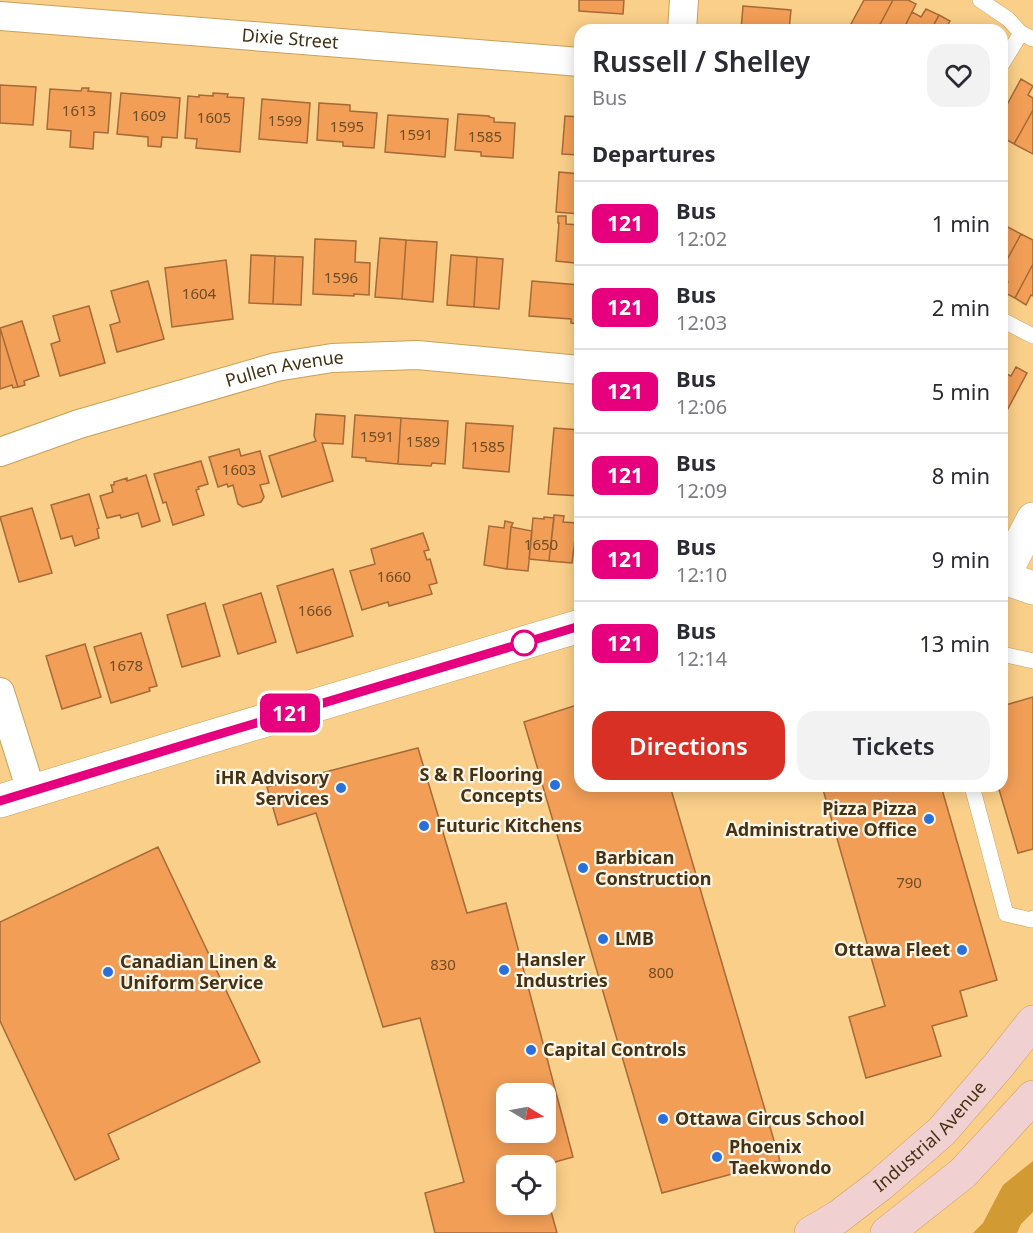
<!DOCTYPE html>
<html lang="en">
<head>
<meta charset="utf-8">
<style>
  :root { --surface:#fff; --page:#f2f2f3; --text:#2b2b33; --muted:#7c7c81; --line:#e1e1e2; --accent:#d93025 }
  body { margin:0; font-family:"Noto Sans",sans-serif; background:var(--page); color:var(--text); height:100vh; display:flex; flex-direction:column; font-size:22px; white-space:nowrap }
  * { box-sizing:border-box; margin:0 }
  p { font-size:20px; color:var(--muted) }
  .icon { flex:none; width:33px; height:33px; fill:none; stroke:currentColor; stroke-width:2; stroke-linecap:round; stroke-linejoin:round }
  .map { position:relative; flex:1; overflow:hidden }
  .sheet { position:absolute; left:574px; top:24px; width:434px; height:768px; display:flex; flex-direction:column; background:var(--surface); border-radius:18px; box-shadow:0 3px 15px #0003 }
  .sheet>* { flex:none }
  .badge { padding:0 12px; border-radius:9px; font-size:21px; line-height:39px }
  .needle { width:39px; rotate:100deg }
  .tools { position:absolute; left:496px; top:1083px; display:grid; gap:12px }
  .tools a { display:grid; place-items:center; width:60px; height:60px; border-radius:12px; background:var(--surface); box-shadow:0 3px 15px #0003; font-size:30px }
  .map>.badge { position:absolute; translate:-50% -50%; box-shadow:0 0 0 3px #fff }
  h2 { padding:0 18px; font-size:22px; line-height:54px }
  .round { display:grid; place-items:center; flex:none; width:63px; height:63px; border-radius:18px; background:var(--page) }
  .overview { display:flex; align-items:center; justify-content:space-between; height:102px; padding:0 18px }
  h1 { font-size:28px; font-weight:600; line-height:45px }
  .action { display:flex; gap:12px; margin-top:auto; padding:12px 18px }
  .action a { flex:1; height:69px; border-radius:18px; background:var(--accent); color:#fff; font-size:24px; font-weight:600; line-height:69px; text-align:center }
  .action a+a { background:var(--page); color:var(--text) }
  ul { padding:0; list-style:none }
  li { display:flex; align-items:center; gap:18px; height:84px; padding:0 18px; border-top:2px solid var(--line) }
  li div { flex:1 }
  li b { display:block; font-size:22px }
  li em { font-style:normal }
  li .badge { min-width:66px; font-weight:700; text-align:center }
  .map>svg:first-child { display:block }
  .forest { fill:#d19a32 }
  .building { fill:#f29e57; stroke:#a56a37; stroke-width:1.5; fill-rule:evenodd }
  .lines { fill:none; stroke-linecap:round; stroke-linejoin:round }
  .service-casing { stroke:#c9a05a; stroke-width:16 }
  .minor-casing { stroke:#c9a05a; stroke-width:30 }
  .tertiary-casing { stroke:#c9a05a; stroke-width:34 }
  .secondary-casing { stroke:#c9a05a; stroke-width:34 }
  .service { stroke:#fff; stroke-width:15 }
  .minor { stroke:#fff; stroke-width:28 }
  .tertiary { stroke:#fff; stroke-width:33 }
  .secondary { stroke:#f1d0d1; stroke-width:33 }
  .line-casing { stroke:#fff; stroke-width:14 }
  .line { stroke:#e6007e; stroke-width:9 }
  .stop-dot { fill:#fff; stroke:#e6007e; stroke-width:3 }
  .poi-dot { fill:#2a70dc; stroke:#fff6e9; stroke-width:2 }
  .labels { text-anchor:middle; stroke-width:4.5; stroke-linejoin:round; paint-order:stroke }
  .number-label { font-size:15px; fill:#6f4d25 }
  .street-label { font-size:18px; fill:#433214; stroke:#fff6e9 }
  .poi-label { font-size:18px; font-weight:bold; fill:#433214; stroke:#fff6e9; text-anchor:start }
</style>
</head>
<body>
<div class="map">
<svg width="1033" height="1233" viewBox="0 0 1033 1233">
  <rect width="100%" height="100%" fill="#facf89"/>
  <path class="forest" d="M1033,1161V1212L1021,1224L1017,1233H973L983,1223L1003,1185Z"/>
  <path class="building" d="M579,0H624L623,14L579,11Z
    M864,0H893L877,30H861L851,24Z
    M893,0H908L916,4L903,30H877Z
    M743,6L791,10L789,30H741Z
    M926,9L939,15L931,30H903L912,12L921,17Z
    M939,15L950,21L945,30H931Z
    M1021,79L1033,86L1028,95L1033,98V110L1014,144L1002,137V114Z
    M0,85L36,87L33,125L0,123Z
    M82,88H89L88,91L111,93L108,133L94,132L93,149L70,147L71,131L47,129L50,89L81,91Z
    M121,93L180,98L177,138L162,137L161,147L148,146V137L117,134Z
    M213,93L228,94L227,97L244,98L240,152L196,148L197,139L185,138L188,96L199,97V95L213,96Z
    M262,99L310,103L307,143L259,139Z
    M319,103L350,105V111L377,113L374,148L343,146V142L317,140Z
    M1033,110V154L1014,144Z
    M458,114L489,116V117L494,118V122L515,123L513,158L481,156V152L455,150Z
    M388,115L448,119L445,157L385,152Z
    M565,116L580,117V155L562,154Z
    M559,172L580,174V214L556,212Z
    M558,216H566V224L580,225V275L575,274V263L556,261L559,223H558Z
    M1002,224L1021,234L1002,269Z
    M1021,234L1033,240V264L1015,298L1003,292L1008,282L1002,279V269Z
    M380,238L406,240L402,299L375,297Z
    M315,239L356,241L355,262L370,263L369,295L354,294V296L313,294Z
    M406,240L437,242L433,302L402,299Z
    M251,255L275,256L273,304L249,303Z
    M451,255L477,257L474,307L447,305Z
    M275,256L303,257L301,305L273,304Z
    M477,257L503,259L499,309L474,307Z
    M226,260L233,319L172,327L165,268Z
    M1033,264V296L1031,295L1026,305L1015,298Z
    M148,281L164,339L117,352L110,325L120,322L111,291Z
    M532,281L580,285V324L571,323V319L529,316Z
    M89,306L105,363L60,376L51,344L60,341L53,316Z
    M22,321L39,376L24,381L25,385L18,387L0,328Z
    M0,328L18,387L13,388L12,385L0,389Z
    M1016,367L1027,373L1002,420V372L1011,376Z
    M316,414L345,416L343,444L322,443L333,481L282,497L269,456L316,441L314,436Z
    M355,415L401,418L398,464L366,461V458L352,457Z
    M401,418L448,421L445,464L432,463L431,466L398,464Z
    M466,423L513,426L509,472L463,468Z
    M554,428L580,430V496L548,494Z
    M239,449L241,456L260,451L269,483L260,485L264,497L261,502L243,507L238,504L233,485L228,487L227,484L218,487L209,457Z
    M201,461L208,484L198,487L199,489L196,490L204,515L173,525L166,502L163,503L154,474Z
    M146,475L160,521L142,527L138,513L121,518L120,515L107,518L100,496L113,492L111,485H114V482L127,478V481Z
    M89,494L99,528L97,529L99,538L75,546L72,536L61,539L51,505Z
    M32,508L52,573L19,582L0,517Z
    M554,515L564,516L563,522L577,523L572,563L549,561Z
    M544,517L554,518L549,561L529,559L533,518L544,519Z
    M505,521L513,523L511,527L507,569L484,565L489,526L504,528Z
    M511,527L532,531L528,571L507,569Z
    M423,533L429,550L424,551L427,560L430,559L437,583L429,585L432,594L389,606L388,602L362,610L350,571L375,564L371,549Z
    M333,569L353,636L297,653L277,586Z
    M261,593L276,642L238,654L223,605Z
    M205,603L220,656L182,667L167,615Z
    M141,633L157,686L149,688L150,691L111,703L94,647Z
    M85,644L101,697L62,709L46,656Z
    M1033,697V849L1018,853L998,786H1002V706Z
    M580,704V786H670L780,1161L662,1193L524,722Z
    M418,748L467,913L506,903L573,1157L541,1166H507V1204H546V1193L557,1233H435L425,1193L464,1182L420,1018L383,1027L316,813L278,825L267,787ZM507,1094H546V1132H507Z
    M822,786H941L997,980L960,991L967,1016L932,1026L941,1056L866,1078L849,1017L885,1006Z
    M158,847L260,1062L108,1134L119,1159L75,1180L0,1021V922Z"/>
  <g class="lines">
    <defs>
      <path id="service" d="M980,0L1008,19L1021,33L1033,39
        M1002,64L1021,33
        M1002,320L1033,336
        M1002,654L1033,661
        M972,786L1006,914L1031,920L1033,918"/>
      <g id="minor">
        <path id="s1" d="M0,16L580,62"/>
        <path d="M682,30L684,0"/>
        <path id="s2" d="M0,452L79,424L276,367L332,358L417,355L580,370"/>
        <path d="M0,692L31,791"/>
      </g>
      <path id="tertiary" d="M1002,577L1033,588
        M1003,577L1033,519
        M0,801L203,739L580,626"/>
      <g id="secondary">
        <path id="s3" d="M811,1233L838,1217L880,1185L942,1131L998,1066L1033,1022"/>
        <path d="M887,1233L963,1173L1033,1097"/>
      </g>
    </defs>
    <use href="#service" class="service-casing"/>
    <use href="#minor" class="minor-casing"/>
    <use href="#tertiary" class="tertiary-casing"/>
    <use href="#secondary" class="secondary-casing"/>
    <use href="#service" class="service"/>
    <use href="#minor" class="minor"/>
    <use href="#tertiary" class="tertiary"/>
    <use href="#secondary" class="secondary"/>
  </g>
  <g class="lines">
    <defs>
      <path id="line" d="M0,801L203,739L580,626"/>
    </defs>
    <use href="#line" class="line-casing"/>
    <use href="#line" class="line"/>
  </g>
  <circle class="stop-dot" cx="524" cy="643" r="12"/>
  <g class="poi-dot">
    <circle cx="555" cy="785" r="6"/>
    <circle cx="341" cy="788" r="6"/>
    <circle cx="929" cy="819" r="6"/>
    <circle cx="424" cy="826" r="6"/>
    <circle cx="583" cy="868" r="6"/>
    <circle cx="603" cy="939" r="6"/>
    <circle cx="962" cy="950" r="6"/>
    <circle cx="504" cy="970" r="6"/>
    <circle cx="108" cy="972" r="6"/>
    <circle cx="531" cy="1050" r="6"/>
    <circle cx="663" cy="1119" r="6"/>
    <circle cx="717" cy="1157" r="6"/>
  </g>
  <g class="labels">
    <g class="number-label">
      <text x="79" y="116">1613</text>
      <text x="149" y="121">1609</text>
      <text x="214" y="123">1605</text>
      <text x="285" y="126">1599</text>
      <text x="347" y="132">1595</text>
      <text x="416" y="140">1591</text>
      <text x="485" y="142">1585</text>
      <text x="341" y="283">1596</text>
      <text x="199" y="299">1604</text>
      <text x="377" y="442">1591</text>
      <text x="423" y="447">1589</text>
      <text x="488" y="452">1585</text>
      <text x="239" y="475">1603</text>
      <text x="541" y="550">1650</text>
      <text x="394" y="582">1660</text>
      <text x="315" y="616">1666</text>
      <text x="126" y="671">1678</text>
      <text x="909" y="888">790</text>
      <text x="443" y="970">830</text>
      <text x="661" y="978">800</text>
    </g>
    <g class="street-label">
      <text dy="6" stroke="none"><textPath href="#s1" startOffset="291">Dixie Street</textPath></text>
      <text dy="6" stroke="none"><textPath href="#s2" startOffset="297">Pullen Avenue</textPath></text>
      <text dy="6" stroke="none"><textPath href="#s3" startOffset="154">Industrial Avenue</textPath></text>
    </g>
    <g class="poi-label">
      <text x="543" y="781" text-anchor="end">S &amp; R Flooring<tspan x="543" dy="21">Concepts</tspan></text>
      <text x="329" y="784" text-anchor="end">iHR Advisory<tspan x="329" dy="21">Services</tspan></text>
      <text x="917" y="815" text-anchor="end">Pizza Pizza<tspan x="917" dy="21">Administrative Office</tspan></text>
      <text x="436" y="832">Futuric Kitchens</text>
      <text x="595" y="864">Barbican<tspan x="595" dy="21">Construction</tspan></text>
      <text x="615" y="945">LMB</text>
      <text x="950" y="956" text-anchor="end">Ottawa Fleet</text>
      <text x="516" y="966">Hansler<tspan x="516" dy="21">Industries</tspan></text>
      <text x="120" y="968">Canadian Linen &amp;<tspan x="120" dy="21">Uniform Service</tspan></text>
      <text x="543" y="1056">Capital Controls</text>
      <text x="675" y="1125">Ottawa Circus School</text>
      <text x="729" y="1153">Phoenix<tspan x="729" dy="21">Taekwondo</tspan></text>
    </g>
  </g>
</svg>
<div class="tools">
<a><svg class="needle" viewBox="-14 -14 28 28"><path d="M0-13l5 13h-10z" fill="#e53935"/><path d="M0 13l5-13h-10z" fill="#7c7c81"/></svg></a>
<a><svg class="icon" aria-label="locate" viewBox="0 0 24 24"><circle cx="12" cy="12" r="6"/><path d="M12 2v4M12 18v4M2 12h4M18 12h4"/></svg></a>
</div>
<b class="badge" style="left:290px;top:713px;background:#e6007e;color:#fff">121</b>
<section class="sheet">
<div class="overview"><div><h1>Russell / Shelley</h1><p>Bus</p></div><a class="round"><svg class="icon" aria-label="heart" viewBox="0 0 24 24"><path d="M12 20l-8-8c-3-5 5-10 8-4 3-6 11-1 8 4z"/></svg></a></div>
<h2>Departures</h2>
<ul>
<li><span class="badge" style="background:#e6007e;color:#fff">121</span><div><b>Bus</b><p>12:02</p></div><em>1 min</em></li>
<li><span class="badge" style="background:#e6007e;color:#fff">121</span><div><b>Bus</b><p>12:03</p></div><em>2 min</em></li>
<li><span class="badge" style="background:#e6007e;color:#fff">121</span><div><b>Bus</b><p>12:06</p></div><em>5 min</em></li>
<li><span class="badge" style="background:#e6007e;color:#fff">121</span><div><b>Bus</b><p>12:09</p></div><em>8 min</em></li>
<li><span class="badge" style="background:#e6007e;color:#fff">121</span><div><b>Bus</b><p>12:10</p></div><em>9 min</em></li>
<li><span class="badge" style="background:#e6007e;color:#fff">121</span><div><b>Bus</b><p>12:14</p></div><em>13 min</em></li>
</ul>
<div class="action"><a>Directions</a><a>Tickets</a></div>
</section>
</div>
</body>
</html>
